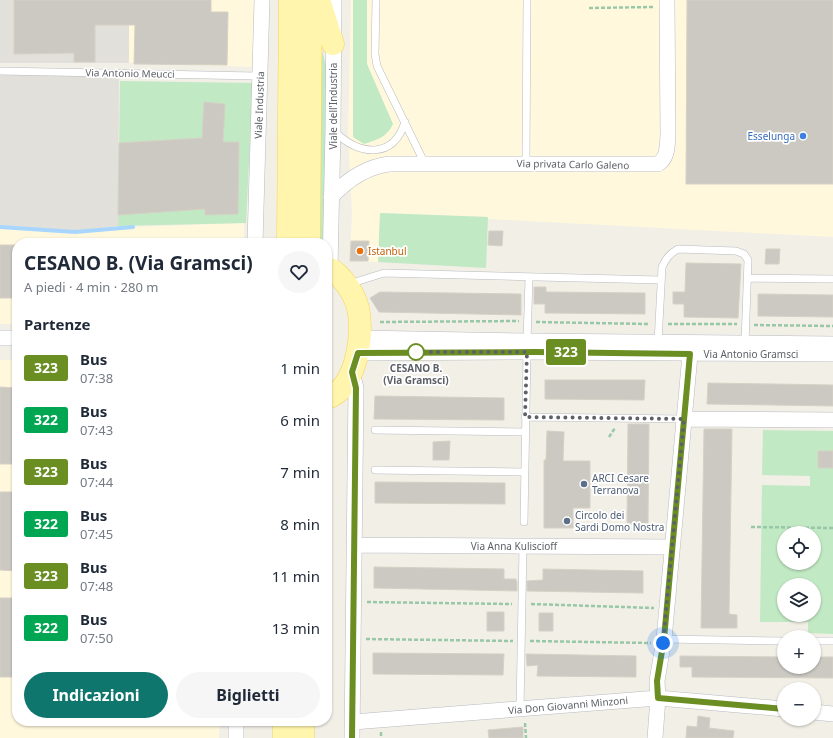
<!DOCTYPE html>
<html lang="it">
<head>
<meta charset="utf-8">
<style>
  :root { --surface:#fff; --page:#f6f6f7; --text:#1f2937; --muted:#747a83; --accent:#0f766e }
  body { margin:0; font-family:"Noto Sans",sans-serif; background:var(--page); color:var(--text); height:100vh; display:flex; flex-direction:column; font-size:15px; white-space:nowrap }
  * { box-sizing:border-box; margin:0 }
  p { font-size:13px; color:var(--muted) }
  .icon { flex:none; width:22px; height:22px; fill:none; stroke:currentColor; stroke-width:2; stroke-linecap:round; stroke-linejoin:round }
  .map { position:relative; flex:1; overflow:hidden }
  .sheet { position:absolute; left:12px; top:238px; width:320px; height:488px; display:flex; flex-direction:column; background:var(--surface); border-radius:16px; box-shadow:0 1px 3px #0004 }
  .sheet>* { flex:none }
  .badge { padding:0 8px; border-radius:3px; font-size:14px; line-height:26px }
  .tools { position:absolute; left:777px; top:526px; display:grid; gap:8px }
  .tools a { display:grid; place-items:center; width:44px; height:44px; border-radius:50%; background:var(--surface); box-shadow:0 1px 3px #0004; font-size:20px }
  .you { position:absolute; width:20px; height:20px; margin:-10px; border:3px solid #fff; border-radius:50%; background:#1a73e8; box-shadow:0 0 0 6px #1a73e833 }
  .map>.badge { position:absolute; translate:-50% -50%; box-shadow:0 0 0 2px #fff }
  h2 { padding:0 12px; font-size:15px; line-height:36px }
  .round { display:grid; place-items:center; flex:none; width:42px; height:42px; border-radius:21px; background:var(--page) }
  .head { display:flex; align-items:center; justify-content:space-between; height:68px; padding:0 12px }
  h1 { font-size:19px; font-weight:700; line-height:30px }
  .primary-button { display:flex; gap:8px; margin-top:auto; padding:8px 12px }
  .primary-button a { flex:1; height:46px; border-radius:24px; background:var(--accent); color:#fff; font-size:16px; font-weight:700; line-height:46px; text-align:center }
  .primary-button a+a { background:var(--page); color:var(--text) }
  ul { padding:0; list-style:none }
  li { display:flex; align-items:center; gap:12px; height:52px; padding:0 12px }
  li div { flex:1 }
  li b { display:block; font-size:15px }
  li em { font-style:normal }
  li .badge { min-width:44px; font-weight:700; text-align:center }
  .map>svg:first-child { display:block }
  .commercial { fill:#fff8dd }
  .industrial { fill:#e1e0da }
  .green { fill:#c1e9c3; fill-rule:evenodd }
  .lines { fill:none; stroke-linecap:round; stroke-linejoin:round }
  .stream { stroke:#a8d6ff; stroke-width:4 }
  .building { fill:#ccc9c3; stroke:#d6d1c4 }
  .lane-casing { stroke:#b8bbc0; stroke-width:8 }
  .street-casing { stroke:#b8bbc0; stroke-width:16 }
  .primary-casing { stroke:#f9d256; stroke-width:23 }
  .path { stroke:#99c8a8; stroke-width:2.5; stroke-dasharray:4 2; stroke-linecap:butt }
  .lane { stroke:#fff; stroke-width:7 }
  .street { stroke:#fff; stroke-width:15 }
  .primary { stroke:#fff5ad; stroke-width:22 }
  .line-casing { stroke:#fff; stroke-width:9 }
  .line { stroke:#6b8e23; stroke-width:6 }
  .walk { stroke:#5d6167; stroke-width:4; stroke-dasharray:0 7.2 }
  .shop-dot { fill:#3f7fe0; stroke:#fff; stroke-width:1.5 }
  .food-dot { fill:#e8710a; stroke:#fff; stroke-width:1.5 }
  .stop-dot { fill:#fff; stroke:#6b8e23; stroke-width:2 }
  .service-dot { fill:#5c6f8a; stroke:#fff; stroke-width:1.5 }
  .labels { text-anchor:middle; stroke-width:3.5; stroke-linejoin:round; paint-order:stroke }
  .street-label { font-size:10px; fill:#5d6167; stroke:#fff }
  .shop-label { font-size:10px; fill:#366cbe; stroke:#fff; text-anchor:end }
  .food-label { font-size:10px; fill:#c56008; stroke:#fff; text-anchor:start }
  .stop-label { font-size:10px; font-weight:bold; fill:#5d6167; stroke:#fff }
  .service-label { font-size:10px; fill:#4e5e75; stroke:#fff; text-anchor:start }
</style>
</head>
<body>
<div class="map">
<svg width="833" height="738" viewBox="0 0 833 738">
  <rect width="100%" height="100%" fill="#f1efe6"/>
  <path class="commercial" d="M129,0H255L254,67L129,63Z
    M351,0H833V237L488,219V217L380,213L378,262L350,261L352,212L348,135Z
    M244,223V243H17V324H0V228L75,233L128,227Z
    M0,360H17V721H220L219,738H0Z"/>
  <path class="industrial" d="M0,0H129V63H0Z
    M0,74L119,77L118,226L75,231L0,226Z"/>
  <path class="green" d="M353,0H367V64L393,124C387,137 377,140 364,144L353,137Z
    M314,22L327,69L324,243H314Z
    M120,81L253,83L246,223L118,226Z
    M380,213L488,217L486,268L378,262Z
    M763,430L833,431V634L808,633V622H760L762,485L810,486V476L762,475ZM784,533H814V563H784ZM784,585H814V615H784Z"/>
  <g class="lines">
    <path class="stream" d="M0,227L75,232L133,227"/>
  </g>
  <path class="building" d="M14,0H211V12H228L227,65L134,64L135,25H95V62H74V53L14,54Z
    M687,0H833V184H686Z
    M204,102L225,104L223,142H239L238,214L205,215V209L118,215L119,143L202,138Z
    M489,231H503L502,246L488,245Z
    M351,241H369L368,261H350Z
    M0,245H17L16,298H0Z
    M766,249H780L779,264H765Z
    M686,263L741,264L738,318L684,317V304H673V292H685Z
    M534,287H546V292L645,293V314L545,313V304H534Z
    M380,292L521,294V315L379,312L370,298Z
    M758,294L833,295V317L758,316Z
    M545,380H645L644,400L545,399Z
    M708,383L833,385V406L707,404Z
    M0,387L17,388V464H0Z
    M375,396L504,398V420L374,419Z
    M628,424H649L648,523H627Z
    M704,429H732L729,614L737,615V628H701Z
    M547,431L564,432L563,461H590V508H573V528H544V460H546Z
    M450,441L449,460H433V442Z
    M818,451H833V468H818Z
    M375,482L505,483V504L375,503Z
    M0,492H17V571L0,570Z
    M374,567L504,569V579H516V581H517V591L374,588Z
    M543,569L643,571V593L527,591V581L543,580Z
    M0,598H17V677H0Z
    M487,612H504V631H487Z
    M539,613H553V631H539Z
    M373,653L504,654L503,675L373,674Z
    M526,654L636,656V677L537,676L538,665L527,666Z
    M680,656L784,657V667H814V657H833V678L692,677V667H680Z
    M698,716L710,718L709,728L734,731L733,738H686L687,726L697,727Z
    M523,727V738H489L488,730Z"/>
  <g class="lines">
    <defs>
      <path id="lane" d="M376,0L375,54L377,66L425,164
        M0,71L260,76
        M335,132C359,155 393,160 405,122
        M526,163L527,0
        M749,278L833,279
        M349,284L384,273L660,280
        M527,341L529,278
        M658,342L662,267C666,259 669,254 678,249L736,251L744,254L748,260L745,343
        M525,417L684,419
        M375,430L525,432
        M375,470L524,472
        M524,522L527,352
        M664,639L784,641
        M814,641H833
        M520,709L523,546"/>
      <path id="street" d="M331,197C347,180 365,167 389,164H658C668,158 667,146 668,136L667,0
        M255,243L262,0
        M330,268L333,130L334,0
        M0,338H17
        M359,338L527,341L833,344
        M358,353L527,352L833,354
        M352,372L356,388L352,738
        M684,419L833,420
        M355,545L672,547
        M814,712L833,714
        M353,722L658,698L784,709
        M236,738V721
        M655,738L658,698L657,681L664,639L691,344"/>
      <path id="primary" d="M319,0L333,44
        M288,243L290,0
        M309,243L311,0
        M327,268C333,269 338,274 342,279C349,287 355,297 358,308C364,334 357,388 327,398
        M284,738V721
        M303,738V721"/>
    </defs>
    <use href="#lane" class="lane-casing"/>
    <use href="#street" class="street-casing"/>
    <use href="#primary" class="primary-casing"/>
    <path class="path" d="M589,8L653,7
      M380,322L519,321
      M536,322L649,324
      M668,324H737
      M754,325L833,326
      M609,437L615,428
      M751,527L833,528
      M367,602L512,604
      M531,604L654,608
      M366,639L513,641
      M530,641L651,643
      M525,723L526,738
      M381,732V738"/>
    <use href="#lane" class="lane"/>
    <use href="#street" class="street"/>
    <use href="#primary" class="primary"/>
  </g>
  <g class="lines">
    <defs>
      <path id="line" d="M352,738L356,388L352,372L358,353L535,352L690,354L664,639L657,681L658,698L784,709"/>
    </defs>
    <use href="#line" class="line-casing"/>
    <use href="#line" class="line"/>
    <path class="walk" d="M416,352H409H527L525,417L684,419L663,643"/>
  </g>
  <circle class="shop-dot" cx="803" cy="136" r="4"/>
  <circle class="food-dot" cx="360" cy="251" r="4"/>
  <circle class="stop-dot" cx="416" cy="352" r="8"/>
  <g class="service-dot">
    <circle cx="584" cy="484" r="4"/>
    <circle cx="567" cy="521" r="4"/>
  </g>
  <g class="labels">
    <g class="street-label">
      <text transform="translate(130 73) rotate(1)" y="4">Via Antonio Meucci</text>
      <text transform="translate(259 105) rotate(-88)" y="4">Viale Industria</text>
      <text transform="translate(333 106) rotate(-90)" y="4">Viale dell'Industria</text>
      <text transform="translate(573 164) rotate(1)" y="4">Via privata Carlo Galeno</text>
      <text x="751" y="358">Via Antonio Gramsci</text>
      <text x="514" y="550">Via Anna Kuliscioff</text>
      <text transform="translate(568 705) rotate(-5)" y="4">Via Don Giovanni Minzoni</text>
    </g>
    <g class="shop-label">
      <text x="795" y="140">Esselunga</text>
    </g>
    <g class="food-label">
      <text x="368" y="255">Istanbul</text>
    </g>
    <g class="stop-label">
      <text x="416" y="372">CESANO B.<tspan x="416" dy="12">(Via Gramsci)</tspan></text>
    </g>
    <g class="service-label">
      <text x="592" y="482">ARCI Cesare<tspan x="592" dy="12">Terranova</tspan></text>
      <text x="575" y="519">Circolo dei<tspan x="575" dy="12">Sardi Domo Nostra</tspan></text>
    </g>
  </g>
</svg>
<div class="tools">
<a><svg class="icon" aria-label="locate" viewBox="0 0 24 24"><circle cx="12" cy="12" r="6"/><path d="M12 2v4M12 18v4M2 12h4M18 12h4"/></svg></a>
<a><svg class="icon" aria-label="layers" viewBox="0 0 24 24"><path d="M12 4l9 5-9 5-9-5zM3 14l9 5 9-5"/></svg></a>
<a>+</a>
<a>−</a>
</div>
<div class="you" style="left:663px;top:643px"></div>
<b class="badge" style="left:566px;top:352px;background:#6b8e23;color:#fff">323</b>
<section class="sheet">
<div class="head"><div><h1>CESANO B. (Via Gramsci)</h1><p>A piedi · 4 min · 280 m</p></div><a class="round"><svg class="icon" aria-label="heart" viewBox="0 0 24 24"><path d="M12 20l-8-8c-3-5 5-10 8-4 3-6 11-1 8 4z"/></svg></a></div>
<h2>Partenze</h2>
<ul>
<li><span class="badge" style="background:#6b8e23;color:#fff">323</span><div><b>Bus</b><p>07:38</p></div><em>1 min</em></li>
<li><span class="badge" style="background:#00a651;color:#fff">322</span><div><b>Bus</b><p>07:43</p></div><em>6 min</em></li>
<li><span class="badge" style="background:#6b8e23;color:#fff">323</span><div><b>Bus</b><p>07:44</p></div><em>7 min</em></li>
<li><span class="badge" style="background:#00a651;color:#fff">322</span><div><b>Bus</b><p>07:45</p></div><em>8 min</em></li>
<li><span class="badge" style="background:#6b8e23;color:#fff">323</span><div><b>Bus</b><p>07:48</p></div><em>11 min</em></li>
<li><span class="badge" style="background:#00a651;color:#fff">322</span><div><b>Bus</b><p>07:50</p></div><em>13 min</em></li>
</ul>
<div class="primary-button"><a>Indicazioni</a><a>Biglietti</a></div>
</section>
</div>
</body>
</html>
